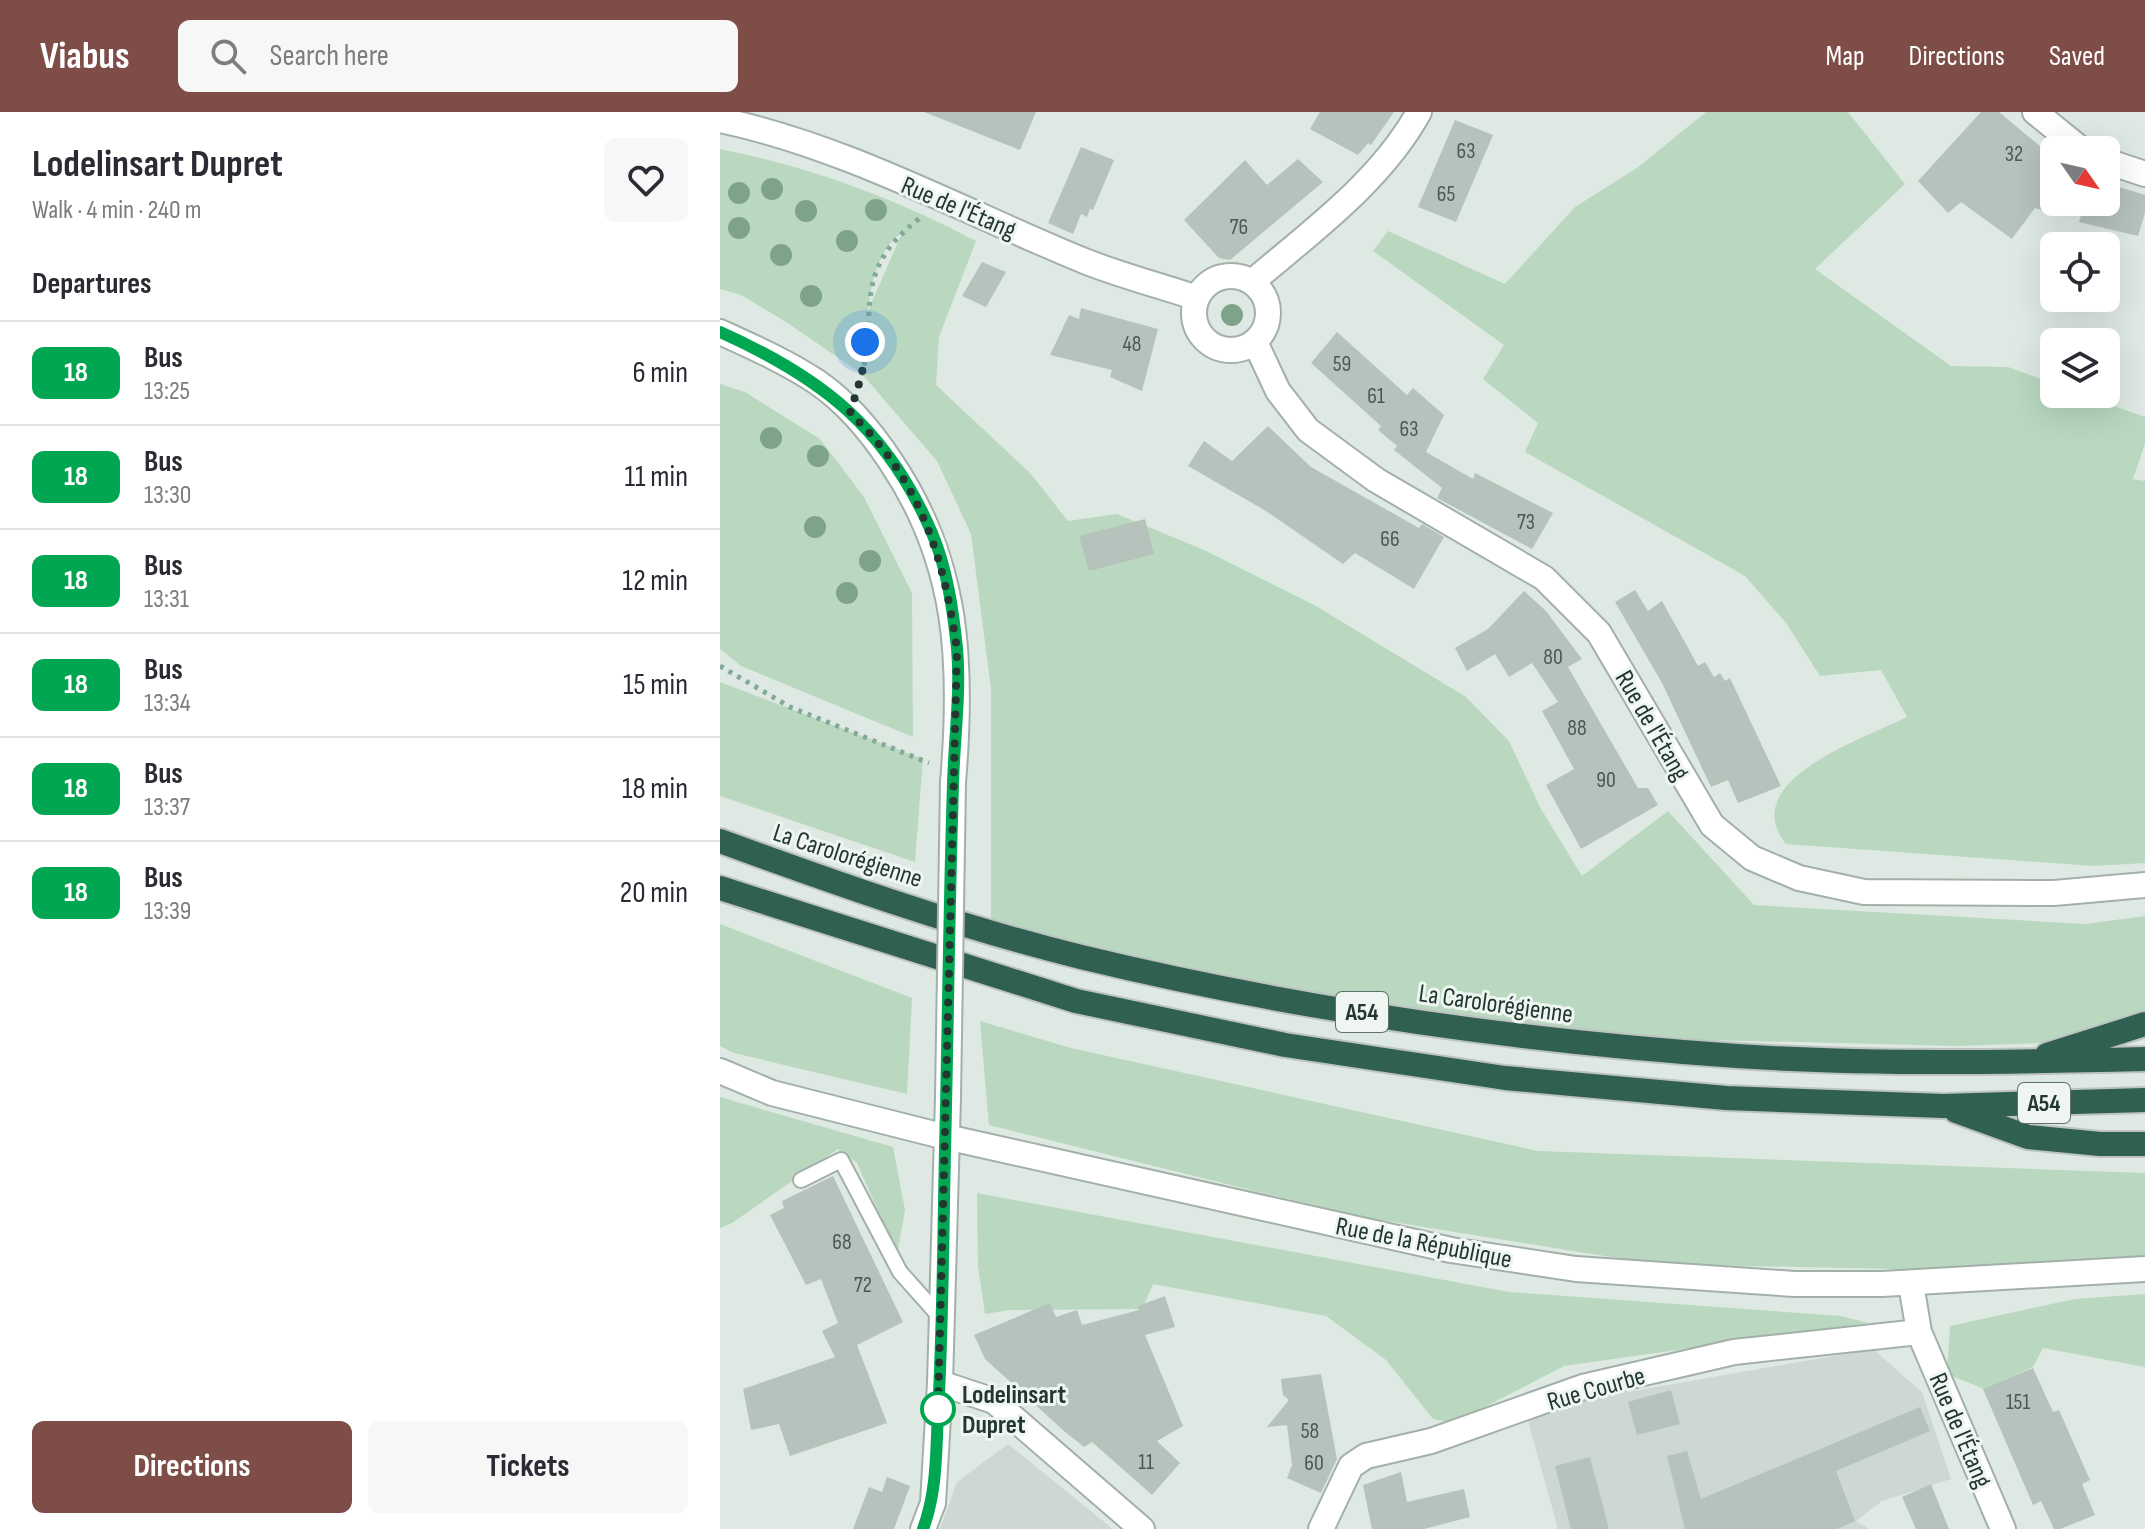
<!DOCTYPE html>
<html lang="en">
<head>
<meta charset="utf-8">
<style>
  :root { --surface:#fff; --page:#f7f7f7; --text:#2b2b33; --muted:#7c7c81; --line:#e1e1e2; --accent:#7e4d48 }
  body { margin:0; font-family:"Sofia Sans Condensed",sans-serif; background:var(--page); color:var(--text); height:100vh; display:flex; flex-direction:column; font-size:30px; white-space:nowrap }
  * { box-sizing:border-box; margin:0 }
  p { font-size:26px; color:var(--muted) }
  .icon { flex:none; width:44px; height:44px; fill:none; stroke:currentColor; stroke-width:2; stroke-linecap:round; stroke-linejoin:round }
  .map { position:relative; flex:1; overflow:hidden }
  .drawer { display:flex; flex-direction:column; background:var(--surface); width:720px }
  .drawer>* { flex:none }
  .badge { padding:0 16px; border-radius:12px; font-size:28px; line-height:52px }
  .needle { width:52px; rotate:124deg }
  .tools { position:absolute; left:1320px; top:24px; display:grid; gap:16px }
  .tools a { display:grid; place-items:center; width:80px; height:80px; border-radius:12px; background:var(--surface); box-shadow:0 8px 32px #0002; font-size:40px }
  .you { position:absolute; width:40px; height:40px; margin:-20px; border:6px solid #fff; border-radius:50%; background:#1a73e8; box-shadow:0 0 0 12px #1a73e833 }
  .map>.badge { position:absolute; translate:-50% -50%; box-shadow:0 0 0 4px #fff }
  h2 { padding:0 32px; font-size:30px; line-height:72px }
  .round { display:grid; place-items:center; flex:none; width:84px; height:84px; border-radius:12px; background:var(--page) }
  .overview { display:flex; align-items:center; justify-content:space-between; height:136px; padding:0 32px }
  h1 { font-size:38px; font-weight:700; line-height:60px }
  .action { display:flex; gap:16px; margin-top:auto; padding:16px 32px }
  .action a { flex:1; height:92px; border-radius:12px; background:var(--accent); color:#fff; font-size:32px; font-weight:700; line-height:92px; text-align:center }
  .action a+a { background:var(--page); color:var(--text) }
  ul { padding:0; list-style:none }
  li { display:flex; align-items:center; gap:24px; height:104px; padding:0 32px; border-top:2px solid var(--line) }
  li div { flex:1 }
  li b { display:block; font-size:30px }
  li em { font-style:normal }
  li .badge { min-width:88px; font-weight:700; text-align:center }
  header { display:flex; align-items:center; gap:48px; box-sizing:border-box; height:112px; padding:0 40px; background:var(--accent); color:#fff }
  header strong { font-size:38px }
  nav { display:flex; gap:44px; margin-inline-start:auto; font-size:28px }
  .search { width:560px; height:72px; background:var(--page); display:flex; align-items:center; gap:20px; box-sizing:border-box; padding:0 28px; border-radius:12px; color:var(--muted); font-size:30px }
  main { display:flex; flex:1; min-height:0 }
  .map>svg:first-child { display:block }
  .built { fill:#cdd8d2 }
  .green { fill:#b9d8bf; fill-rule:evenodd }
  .building { fill:#b5c3bc }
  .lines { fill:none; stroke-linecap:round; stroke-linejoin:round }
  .service-casing { stroke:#a3b0a9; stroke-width:18 }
  .minor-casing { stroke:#a3b0a9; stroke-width:28 }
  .tertiary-casing { stroke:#a3b0a9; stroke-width:28 }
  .motorway-casing { stroke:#bdc3c1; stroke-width:28 }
  .path { stroke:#82a99a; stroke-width:5; stroke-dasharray:4 6; stroke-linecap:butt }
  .service { stroke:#fff; stroke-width:14 }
  .minor { stroke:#fff; stroke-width:24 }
  .tertiary { stroke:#fff; stroke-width:24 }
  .motorway { stroke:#306052; stroke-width:24 }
  .tertiary-bridge-casing { stroke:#a3b0a9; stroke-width:28; stroke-linecap:butt }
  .tertiary-bridge { stroke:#fff; stroke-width:24 }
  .tree { fill:#7fa38a }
  .line-casing { stroke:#fff; stroke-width:18 }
  .line { stroke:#00a651; stroke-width:12 }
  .walk { stroke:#22372f; stroke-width:8; stroke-dasharray:0 14.4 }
  .stop-dot { fill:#fff; stroke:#00a651; stroke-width:4 }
  .labels { text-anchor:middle; stroke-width:6; stroke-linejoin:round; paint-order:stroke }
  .number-label { font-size:22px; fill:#475a52 }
  .shield { fill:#eff6f2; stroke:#60706a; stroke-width:2 }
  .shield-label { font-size:24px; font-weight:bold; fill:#22372f }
  .street-label { font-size:26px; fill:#22372f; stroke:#eff6f2 }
  .stop-label { font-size:26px; font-weight:bold; fill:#22372f; stroke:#eff6f2; text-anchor:start }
</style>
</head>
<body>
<header>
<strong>Viabus</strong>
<div class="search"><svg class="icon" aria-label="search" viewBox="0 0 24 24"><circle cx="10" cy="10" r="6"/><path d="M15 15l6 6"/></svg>Search here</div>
<nav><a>Map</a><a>Directions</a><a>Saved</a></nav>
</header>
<main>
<section class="drawer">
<div class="overview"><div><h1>Lodelinsart Dupret</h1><p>Walk · 4 min · 240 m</p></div><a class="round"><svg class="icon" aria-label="heart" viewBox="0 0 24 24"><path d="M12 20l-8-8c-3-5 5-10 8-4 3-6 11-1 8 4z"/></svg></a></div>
<h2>Departures</h2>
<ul>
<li><span class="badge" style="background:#00a651;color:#fff">18</span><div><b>Bus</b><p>13:25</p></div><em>6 min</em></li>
<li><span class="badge" style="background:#00a651;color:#fff">18</span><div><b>Bus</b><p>13:30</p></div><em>11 min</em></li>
<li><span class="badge" style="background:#00a651;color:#fff">18</span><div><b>Bus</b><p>13:31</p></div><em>12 min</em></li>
<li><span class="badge" style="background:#00a651;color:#fff">18</span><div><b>Bus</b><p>13:34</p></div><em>15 min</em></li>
<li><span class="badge" style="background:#00a651;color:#fff">18</span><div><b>Bus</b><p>13:37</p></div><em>18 min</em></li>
<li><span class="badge" style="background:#00a651;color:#fff">18</span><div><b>Bus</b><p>13:39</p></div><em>20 min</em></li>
</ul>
<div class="action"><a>Directions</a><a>Tickets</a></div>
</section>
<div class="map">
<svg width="1425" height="1417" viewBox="0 0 1425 1417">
  <rect width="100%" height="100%" fill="#dfe9e3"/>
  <path class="built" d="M1153,1237L1202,1280L1231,1367L1162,1389L1136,1409L1149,1417H838L805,1298Z
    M288,1332L393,1417H220L237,1370Z"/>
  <path class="green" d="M986,0H1128L1185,72L1095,157L1231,254L1288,255L1334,272V282H1360L1425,305V332L1413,367L1425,369V751L1374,754L1066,732C1015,668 1146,626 1187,605L1161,558L1100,564L1066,511L1025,464L805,340L818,311L763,267L784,233L653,139L668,119L785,172L855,95L917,56Z
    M0,37C91,55 174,86 256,129L219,225L216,273L311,362L348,409L397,402L484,438L596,494L746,585L789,629L821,697L862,764L948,699L1034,793L1365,812L1425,804V927L1238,934L663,920L271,818V577L251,422L217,349L142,262L66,210L21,183L0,177ZM182,121L148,199V200C150,175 159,134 182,121Z
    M0,272L25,280L100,327L144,385L192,481L193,625L21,554L0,537Z
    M0,570L203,647L195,750L0,684Z
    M0,812L192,886L187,982L14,941L0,934Z
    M260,909L351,936L818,1039L1425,1061V1156L1365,1161L934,1152L636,1104L269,1013Z
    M0,985L173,1035L185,1098L177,1142L137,1051L118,1037L12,1111L0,1116Z
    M257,1081L789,1180L1121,1204L1148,1211L844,1254L734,1311L713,1307L666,1248L606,1204L433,1172L422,1197L289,1198L265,1202L258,1154Z
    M1425,1182V1255L1323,1236L1313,1255L1264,1277L1227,1262L1230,1214L1355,1187Z"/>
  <path class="building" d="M204,0H316L300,38Z
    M600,0H674L651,33L648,31L638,43L590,17Z
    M1261,0H1279L1334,46V102L1315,96L1292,127L1241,90L1228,101L1198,69Z
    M735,8L773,23L736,110L698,95Z
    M361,35L394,48L373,98L370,97L367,105L361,102L353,122L328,111Z
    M578,47L603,70L510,148L499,146L464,108L525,48L547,73Z
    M1386,71L1425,83V101L1418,124L1359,110L1365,90H1386Z
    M262,150L286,160L266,195L242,184Z
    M361,196L438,217L422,279L390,265L392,258L330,243L349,203L359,207Z
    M617,220L687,283L693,276L724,303L706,340L753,367L755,361L833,401L812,437L717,386L722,376L674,338L677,334L658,318L661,314L591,251Z
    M548,314L591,355L699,416L702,412L724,425L694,477L635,441L623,452L546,399L468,354L484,329L512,349Z
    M425,407L434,442L369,459L359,424Z
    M915,478L928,499L942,489L978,554L985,550L994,565L1000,561L1005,569L1010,566L1061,674L1018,691L1008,668L991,675L942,571L895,490Z
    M804,479L826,499L862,547L848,555L918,676H928L938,693L861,737L826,673L854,657L822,599L838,590L812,551L789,565L775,542L747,559L735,536L768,517Z
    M113,1064L183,1210L137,1233L167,1311L70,1344L59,1312L31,1318L23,1277L115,1245L102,1219L118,1211L101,1167L86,1173L50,1103L64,1096L62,1089Z
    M445,1184L455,1215L425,1223L463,1314L437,1329L460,1351L432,1383L372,1330L364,1335L345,1320L265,1247L254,1223L330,1191L336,1205L357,1198L362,1213L419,1198L418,1194Z
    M1313,1256L1333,1300L1339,1298L1370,1368L1362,1372L1375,1403L1340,1417H1334L1321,1389L1313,1393L1263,1277Z
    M601,1262L617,1347L601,1381L567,1366L572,1353L567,1313L547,1315L569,1288L563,1283L561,1267Z
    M951,1278L960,1312L917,1323L908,1290Z
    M1200,1295L1210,1319L1116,1359L1135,1409L1117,1417H965L947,1344L967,1339L981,1387Z
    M870,1345L889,1417H851L835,1354Z
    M681,1360L687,1390L744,1377L750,1405L704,1417H652L643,1373Z
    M167,1365L190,1374L174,1417H133L149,1375L162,1380Z
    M1211,1372L1229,1417H1196L1182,1385Z"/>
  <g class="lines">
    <defs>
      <path id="service" d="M81,1068L121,1048L180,1160L221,1206"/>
      <path id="minor" d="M1315,0L1362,38
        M0,8C126,34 248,102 367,150C403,164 441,174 477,186
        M1386,49L1425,62
        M474 201a37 37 0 1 1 74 0a37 37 0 1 1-74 0Z
        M532,170C592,119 661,69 699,0
        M535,230L558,279L588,318L656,368L824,466L879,521L992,713L1032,746L1079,766L1144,780L1334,781L1425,773
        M226,1025L731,1138L856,1157L1074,1172H1162L1425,1157
        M1191,1172L1199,1220L1283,1417
        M220,1271L274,1289L422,1417
        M601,1417L631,1354L646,1344L711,1329L863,1275L1014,1240L1199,1220"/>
      <path id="tertiary" d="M0,220C33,235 67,250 97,270C126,290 152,321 171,350C239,451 243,552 233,670
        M0,959L52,981L226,1025
        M203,1417L213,1391L220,1271L228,985"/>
      <path id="motorway" d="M0,729C118,772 239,815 361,845C576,897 796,929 1017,944C1152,953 1290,950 1425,947
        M0,776L356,889L565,933L785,966L1006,986L1223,994L1425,988
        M1327,943L1425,912
        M1236,999L1308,1025L1380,1032H1425"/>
    </defs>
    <use href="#service" class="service-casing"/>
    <use href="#minor" class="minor-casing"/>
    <use href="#tertiary" class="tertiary-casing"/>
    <use href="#motorway" class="motorway-casing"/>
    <path class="path" d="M139,273C161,203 127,162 200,106
      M0,554L70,595L209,651"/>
    <use href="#service" class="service"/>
    <use href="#minor" class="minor"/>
    <use href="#tertiary" class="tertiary"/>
    <use href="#motorway" class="motorway"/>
    <defs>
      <path id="tertiary-bridge" d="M228,985L233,670"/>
    </defs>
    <use href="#tertiary-bridge" class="tertiary-bridge-casing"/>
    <use href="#tertiary-bridge" class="tertiary-bridge"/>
  </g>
  <g class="tree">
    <circle cx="52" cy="77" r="11"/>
    <circle cx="19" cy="81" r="11"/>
    <circle cx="156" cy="98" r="11"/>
    <circle cx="86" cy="99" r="11"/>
    <circle cx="19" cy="116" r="11"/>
    <circle cx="127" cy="129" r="11"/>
    <circle cx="61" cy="143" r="11"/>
    <circle cx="91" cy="184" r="11"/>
    <circle cx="512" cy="203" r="11"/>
    <circle cx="51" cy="326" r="11"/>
    <circle cx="98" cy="344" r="11"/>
    <circle cx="95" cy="415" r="11"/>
    <circle cx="150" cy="449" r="11"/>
    <circle cx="127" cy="481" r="11"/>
  </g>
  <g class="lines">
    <defs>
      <path id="line" d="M0,220C101,265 167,316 212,421C227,456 233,498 237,536C241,581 234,628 233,673C229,795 228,917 225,1039C223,1127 223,1214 218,1301C216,1340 217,1380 203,1417"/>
    </defs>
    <use href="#line" class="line-casing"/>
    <use href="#line" class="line"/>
    <path class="walk" d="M145,230L142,262L130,301C200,367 224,445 237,538L218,1297"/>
  </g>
  <circle class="stop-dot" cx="218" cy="1297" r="16"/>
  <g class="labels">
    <g class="number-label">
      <text x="746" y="46">63</text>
      <text x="1294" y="49">32</text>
      <text x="726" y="89">65</text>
      <text x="519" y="122">76</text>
      <text x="412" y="239">48</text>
      <text x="622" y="259">59</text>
      <text x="656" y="291">61</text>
      <text x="689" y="324">63</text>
      <text x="806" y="417">73</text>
      <text x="670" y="434">66</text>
      <text x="833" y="552">80</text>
      <text x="857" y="623">88</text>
      <text x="886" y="675">90</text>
      <text x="122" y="1137">68</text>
      <text x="143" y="1180">72</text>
      <text x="1298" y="1297">151</text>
      <text x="590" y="1326">58</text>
      <text x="426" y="1357">11</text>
      <text x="594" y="1358">60</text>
    </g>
    <g class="shield">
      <rect x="616" y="880" width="52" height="40" rx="6"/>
      <rect x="1298" y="971" width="52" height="40" rx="6"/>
    </g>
    <g class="shield-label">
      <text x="642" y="908">A54</text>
      <text x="1324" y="999">A54</text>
    </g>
    <g class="street-label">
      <text transform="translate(239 95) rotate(23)" y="9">Rue de l'Étang</text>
      <text transform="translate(933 613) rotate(60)" y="9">Rue de l'Étang</text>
      <text transform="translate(128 743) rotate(18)" y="9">La Carolorégienne</text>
      <text transform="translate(776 891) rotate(8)" y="9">La Carolorégienne</text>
      <text transform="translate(704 1130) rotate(11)" y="9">Rue de la République</text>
      <text transform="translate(876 1276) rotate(-16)" y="9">Rue Courbe</text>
      <text transform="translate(1241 1318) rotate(67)" y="9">Rue de l'Étang</text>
    </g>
    <g class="stop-label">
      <text x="242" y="1291">Lodelinsart<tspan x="242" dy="30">Dupret</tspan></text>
    </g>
  </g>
</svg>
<div class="tools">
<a><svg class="needle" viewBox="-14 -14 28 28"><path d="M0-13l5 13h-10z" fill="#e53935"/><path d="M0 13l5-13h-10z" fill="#7c7c81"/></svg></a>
<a><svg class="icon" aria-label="locate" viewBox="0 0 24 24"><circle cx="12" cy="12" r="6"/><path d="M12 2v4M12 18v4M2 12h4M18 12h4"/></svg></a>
<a><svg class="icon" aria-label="layers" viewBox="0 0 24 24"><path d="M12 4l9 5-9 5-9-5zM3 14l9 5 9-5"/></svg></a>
</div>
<div class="you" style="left:145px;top:230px"></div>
</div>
</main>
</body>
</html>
